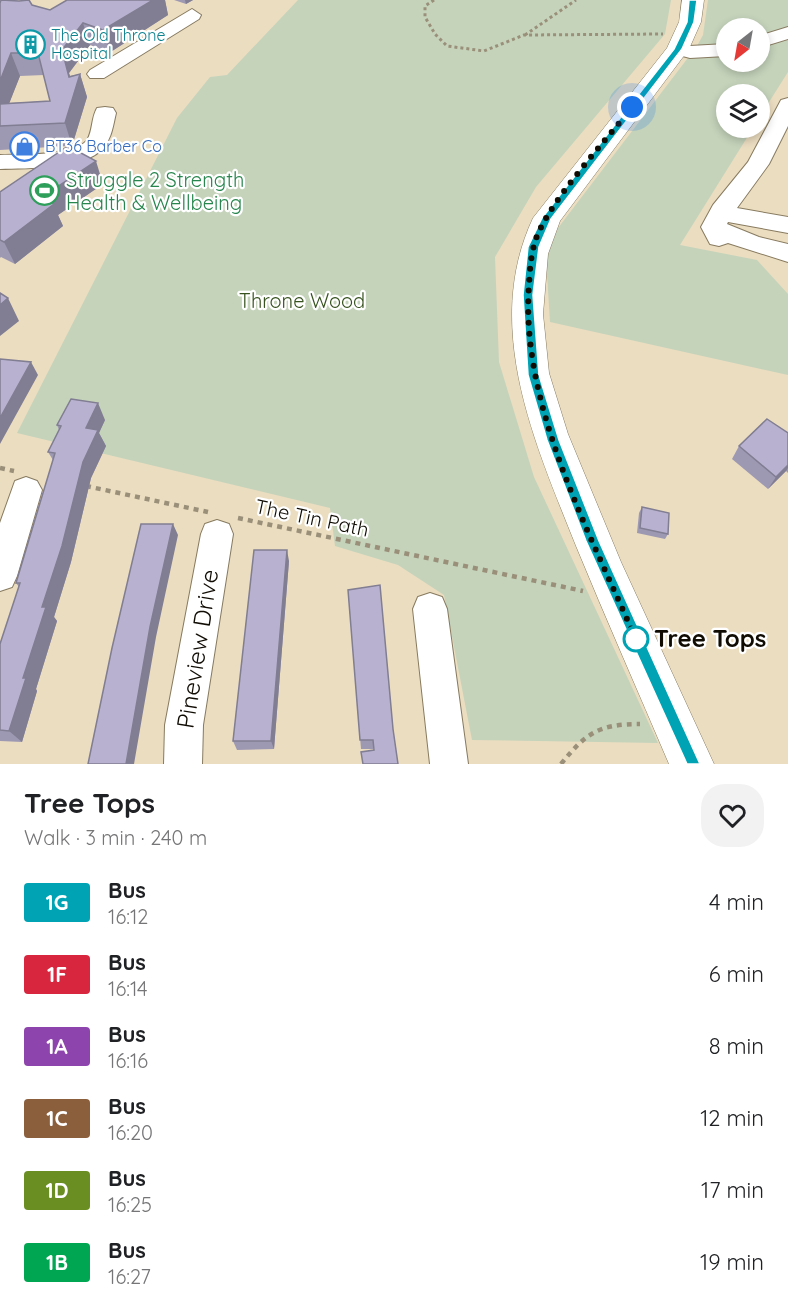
<!DOCTYPE html>
<html lang="en">
<head>
<meta charset="utf-8">
<style>
  :root { --surface:#fff; --page:#f2f2f2; --text:#202124; --muted:#757577 }
  body { margin:0; font-family:Quicksand,sans-serif; background:var(--page); color:var(--text); height:100vh; display:flex; flex-direction:column; font-size:22px; white-space:nowrap }
  * { box-sizing:border-box; margin:0 }
  p { font-size:20px; color:var(--muted) }
  .icon { flex:none; width:33px; height:33px; fill:none; stroke:currentColor; stroke-width:2; stroke-linecap:round; stroke-linejoin:round }
  .map { position:relative; height:764px; overflow:hidden }
  .drawer { display:flex; flex-direction:column; background:var(--surface); flex:1 }
  .drawer>* { flex:none }
  .badge { padding:0 12px; border-radius:4px; font-size:21px; line-height:39px }
  .needle { width:39px; rotate:211deg }
  .fabs { position:absolute; left:716px; top:18px; display:grid; gap:12px }
  .fabs a { display:grid; place-items:center; width:54px; height:54px; border-radius:50%; background:var(--surface); box-shadow:0 3px 9px #0003; font-size:30px }
  .you { position:absolute; width:30px; height:30px; margin:-15px; border:4px solid #fff; border-radius:50%; background:#1a73e8; box-shadow:0 0 0 9px #1a73e833 }
  .map>.badge { position:absolute; translate:-50% -50%; box-shadow:0 0 0 3px #fff }
  .round { display:grid; place-items:center; flex:none; width:63px; height:63px; border-radius:24px; background:var(--page) }
  .overview { display:flex; align-items:center; justify-content:space-between; height:102px; padding:0 24px }
  h1 { font-size:28px; font-weight:700; line-height:45px }
  ul { padding:0; list-style:none }
  li { display:flex; align-items:center; gap:18px; height:72px; padding:0 24px }
  li div { flex:1 }
  li b { display:block; font-size:22px }
  li em { font-style:normal }
  li .badge { min-width:66px; font-weight:700; text-align:center }
  .map>svg:first-child { display:block }
  .green { fill:#c5d3bb; fill-rule:evenodd }
  .lines { fill:none; stroke-linecap:round; stroke-linejoin:round }
  .minor-casing { stroke:#877a5f; stroke-width:2 }
  .major-casing { stroke:#877a5f; stroke-width:1 }
  .path-far1 { stroke:#9a907a; stroke-width:3; stroke-dasharray:3 3; stroke-linecap:butt }
  .path { stroke:#9a907a; stroke-width:4.5; stroke-dasharray:5 5; stroke-linecap:butt }
  .minor { fill:#fff; fill-rule:evenodd }
  .major { fill:#fff; fill-rule:evenodd }
  .wall { fill:#9e99b3; fill-rule:evenodd }
  .shaded-wall { fill:#817d92 }
  .building { fill:#b8b2d0; stroke:#817d92; stroke-width:1.5 }
  .line { fill:#00a3b4; stroke:#fff; stroke-width:1.5 }
  .walk { stroke:#100c04; stroke-width:6; stroke-dasharray:0 10.8 }
  .stop-dot { fill:#fff; stroke:#00a3b4; stroke-width:3 }
  .labels { text-anchor:middle; stroke-width:4.5; stroke-linejoin:round; paint-order:stroke }
  .far-culture-label { font-size:16px; fill:#0d838f; stroke:#fff; text-anchor:start }
  .far-shop-label { font-size:16px; fill:#366cbe; stroke:#fff; text-anchor:start }
  .leisure-label { font-size:20px; fill:#27864d; stroke:#fff; text-anchor:start }
  .park-label { font-size:20px; fill:#37521f; stroke:#fff }
  .street-label { font-size:20px; fill:#100c04; stroke:#fff }
  .near-stop-label { font-size:24px; font-weight:bold; fill:#100c04; stroke:#fff; text-anchor:start }
  .near-street-label { font-size:24px; fill:#100c04; stroke:#fff }
</style>
</head>
<body>
<div class="map">
<svg width="788" height="764" viewBox="0 0 788 764">
  <rect width="100%" height="100%" fill="#ebddc0"/>
  <path class="green" d="M298,0H671L665,34L536,187L495,257L499,362L534,477L658,743L472,740L444,595L398,565L335,546L330,508L17,433L177,118L210,77L227,75Z
    M708,0H788V72L759,118V94H726V128H753L680,245L757,260L788,294V375L550,322L546,258L558,228L697,46L703,35ZM726,28H759V62H726Z"/>
  <g class="lines">
    <defs>
      <path id="minor" d="M192,9L201,15L199,19L104,78H90L87,74L90,70Z
        M788,27V39L759,48V36Z
        M678,43L690,46L726,44V56L690,58L671,53L668,49L671,45Z
        M788,98V126L769,164L737,208L788,217V233L728,222L727,224L759,237L788,244V262L728,243L719,246L710,244L701,227L713,205L748,162L781,100Z
        M105,107L113,108L116,113C113,125 112,138 103,148C85,170 27,168 0,169V155C20,154 74,157 87,140C93,131 91,118 97,108Z
        M26,477L37,481L42,490L17,576L12,587L0,591V523L15,481Z
        M217,520L229,524L233,534L203,725L202,764H164L165,725L201,534L205,524Z
        M430,593L442,597L447,609L468,764H430L413,609L418,597Z"/>
      <path id="major" d="M682,0H704L701,22L689,49L560,221L548,254L543,314L549,373L568,434L621,562L714,764H669C638,691 606,619 576,546C535,443 482,327 533,218L667,48L679,22Z"/>
    </defs>
    <use href="#minor" class="minor-casing"/>
    <use href="#major" class="major-casing"/>
    <path class="path-far1" d="M434,0L425,6V17L435,34L447,46L484,51L524,35L663,34
      M525,35L576,0"/>
    <path class="path" d="M0,468L14,471
      M86,486L208,512
      M238,518L583,591
      M561,764C586,733 599,724 640,724"/>
    <use href="#minor" class="minor"/>
    <use href="#major" class="major"/>
  </g>
  <path class="wall" d="M67,0H165L168,15L109,53L90,45L69,73L70,76L80,74L87,97L72,146H68L103,184L58,215L63,226L15,264L1,257L0,258V192L68,146L0,150V3L32,5L50,10ZM44,75L50,101L9,103L20,76Z
    M174,0H193L186,4Z
    M105,420L99,433L106,446L91,478L71,562L54,617L57,621L36,689L37,691L22,742L0,741V644L19,587L16,583L53,460L48,452L59,430L57,425Z
    M788,433V473L786,471L768,489L732,459L739,446Z
    M642,507L668,534L665,539L637,533L639,513Z
    M289,561L274,749L237,750L233,741Z
    M380,585L373,750V749H361L348,590Z"/>
  <path class="shaded-wall" d="M153,0H165L168,15L109,53L103,30Z
    M185,0H193L186,4Z
    M83,23L90,45L69,73L74,92L80,74L87,97L72,146L65,123L69,77L62,50Z
    M11,53L20,76L0,127V81Z
    M96,161L103,184L58,215L63,226L15,264L4,242L42,197Z
    M8,298L19,321L0,336V305Z
    M31,362L38,375L0,444V418Z
    M98,403L105,420L99,433L106,446L91,478L71,562L54,617L57,621L36,689L37,691L22,742L9,731L42,607L86,428Z
    M788,465V468L786,471L768,489L776,477Z
    M173,524L178,535L156,637L134,764H126L150,627Z
    M287,550L289,561L274,749L271,741Z"/>
  <path class="building" d="M1,0L19,1L29,0L32,5L50,10L67,0H153L103,30L83,23L62,50L69,77L80,74L65,123L0,126V104L50,101L38,53H11L0,81V3Z
    M68,146L96,161L42,197L54,204L4,242L0,240V192Z
    M0,293L8,298L0,305Z
    M0,359L31,362L0,418Z
    M71,399L98,403L86,428L98,430L83,462L62,546L42,607H46L23,678H26L9,731L0,730V644L20,583H16L55,453L48,452L61,426L57,425Z
    M767,419L788,433V465L776,477L739,446Z
    M642,507L669,513L668,534L640,528Z
    M141,524H173L150,627L126,764H88L112,648Z
    M254,550H287L271,741H233Z
    M380,585L393,729L398,764H363L361,752L374,750L373,740H360L348,590Z"/>
  <path class="line" d="M689,0H697L694,22L682,49L551,219L539,247L533,295L539,375L559,440L599,541L700,764H687L586,541L547,440L528,375L523,295L528,247L542,218L674,49L687,22Z"/>
  <g class="lines">
    <path class="walk" d="M632,107C605,142 553,197 537,236C531,252 530,268 529,285C520,406 591,535 638,644L636,639"/>
  </g>
  <defs>
    <symbol id="building-ring" viewBox="-11 -11 22 22"><circle r="9.5" fill="#fff" stroke="#0f9aa8" stroke-width="1.5"/><path d="M-4-6H4V6H1V3H-1V6H-4ZM-2.5-4.3h1.7v1.8h-1.7ZM.8-4.3h1.7v1.8H.8ZM-2.5-1h1.7V.8h-1.7ZM.8-1h1.7V.8H.8Z" fill="#0f9aa8"/></symbol>
    <symbol id="shop-ring" viewBox="-11 -11 22 22"><circle r="9.5" fill="#fff" stroke="#3f7fe0" stroke-width="1.5"/><path d="M-5-2.5h2.3a2.7 3.5 0 0 1 5.4 0H5L5.5 6h-11ZM-1.5-2.5h3a1.5 2.3 0 0 0-3 0Z" fill="#3f7fe0"/></symbol>
    <symbol id="stadium-ring" viewBox="-11 -11 22 22"><circle r="9.5" fill="#fff" stroke="#2e9e5b" stroke-width="1.5"/><path d="M0-5a6.5 5 0 1 0 0 10a6.5 5 0 1 0 0-10ZM-3.5-1.8h7v3.6h-7Z" fill="#2e9e5b"/></symbol>
  </defs>
  <g fill-rule="evenodd">
    <use href="#building-ring" x="14" y="28" width="33" height="33"/>
    <use href="#shop-ring" x="8" y="130" width="33" height="33"/>
    <use href="#stadium-ring" x="28" y="174" width="33" height="33"/>
  </g>
  <circle class="stop-dot" cx="636" cy="639" r="12"/>
  <g class="labels">
    <g class="far-culture-label">
      <text x="51" y="41">The Old Throne<tspan x="51" dy="18">Hospital</tspan></text>
    </g>
    <g class="far-shop-label">
      <text x="45" y="152">BT36 Barber Co</text>
    </g>
    <g class="leisure-label">
      <text x="66" y="187">Struggle 2 Strength<tspan x="66" dy="23">Health &amp; Wellbeing</tspan></text>
    </g>
    <g class="park-label">
      <text x="302" y="308">Throne Wood</text>
    </g>
    <g class="street-label">
      <text transform="translate(312 518) rotate(12)" y="7">The Tin Path</text>
    </g>
    <g class="near-stop-label">
      <text x="654" y="647">Tree Tops</text>
    </g>
    <g class="near-street-label">
      <text transform="translate(198 649) rotate(-81)" y="8">Pineview Drive</text>
    </g>
  </g>
</svg>
<div class="fabs">
<a><svg class="needle" viewBox="-14 -14 28 28"><path d="M0-13l5 13h-10z" fill="#e53935"/><path d="M0 13l5-13h-10z" fill="#757577"/></svg></a>
<a><svg class="icon" aria-label="layers" viewBox="0 0 24 24"><path d="M12 4l9 5-9 5-9-5zM3 14l9 5 9-5"/></svg></a>
</div>
<div class="you" style="left:632px;top:107px"></div>
</div>
<section class="drawer">
<div class="overview"><div><h1>Tree Tops</h1><p>Walk · 3 min · 240 m</p></div><a class="round"><svg class="icon" aria-label="heart" viewBox="0 0 24 24"><path d="M12 20l-8-8c-3-5 5-10 8-4 3-6 11-1 8 4z"/></svg></a></div>
<ul>
<li><span class="badge" style="background:#00a3b4;color:#fff">1G</span><div><b>Bus</b><p>16:12</p></div><em>4 min</em></li>
<li><span class="badge" style="background:#d7263d;color:#fff">1F</span><div><b>Bus</b><p>16:14</p></div><em>6 min</em></li>
<li><span class="badge" style="background:#8e44ad;color:#fff">1A</span><div><b>Bus</b><p>16:16</p></div><em>8 min</em></li>
<li><span class="badge" style="background:#8b5e3c;color:#fff">1C</span><div><b>Bus</b><p>16:20</p></div><em>12 min</em></li>
<li><span class="badge" style="background:#6b8e23;color:#fff">1D</span><div><b>Bus</b><p>16:25</p></div><em>17 min</em></li>
<li><span class="badge" style="background:#00a651;color:#fff">1B</span><div><b>Bus</b><p>16:27</p></div><em>19 min</em></li>
</ul>
</section>
</body>
</html>
